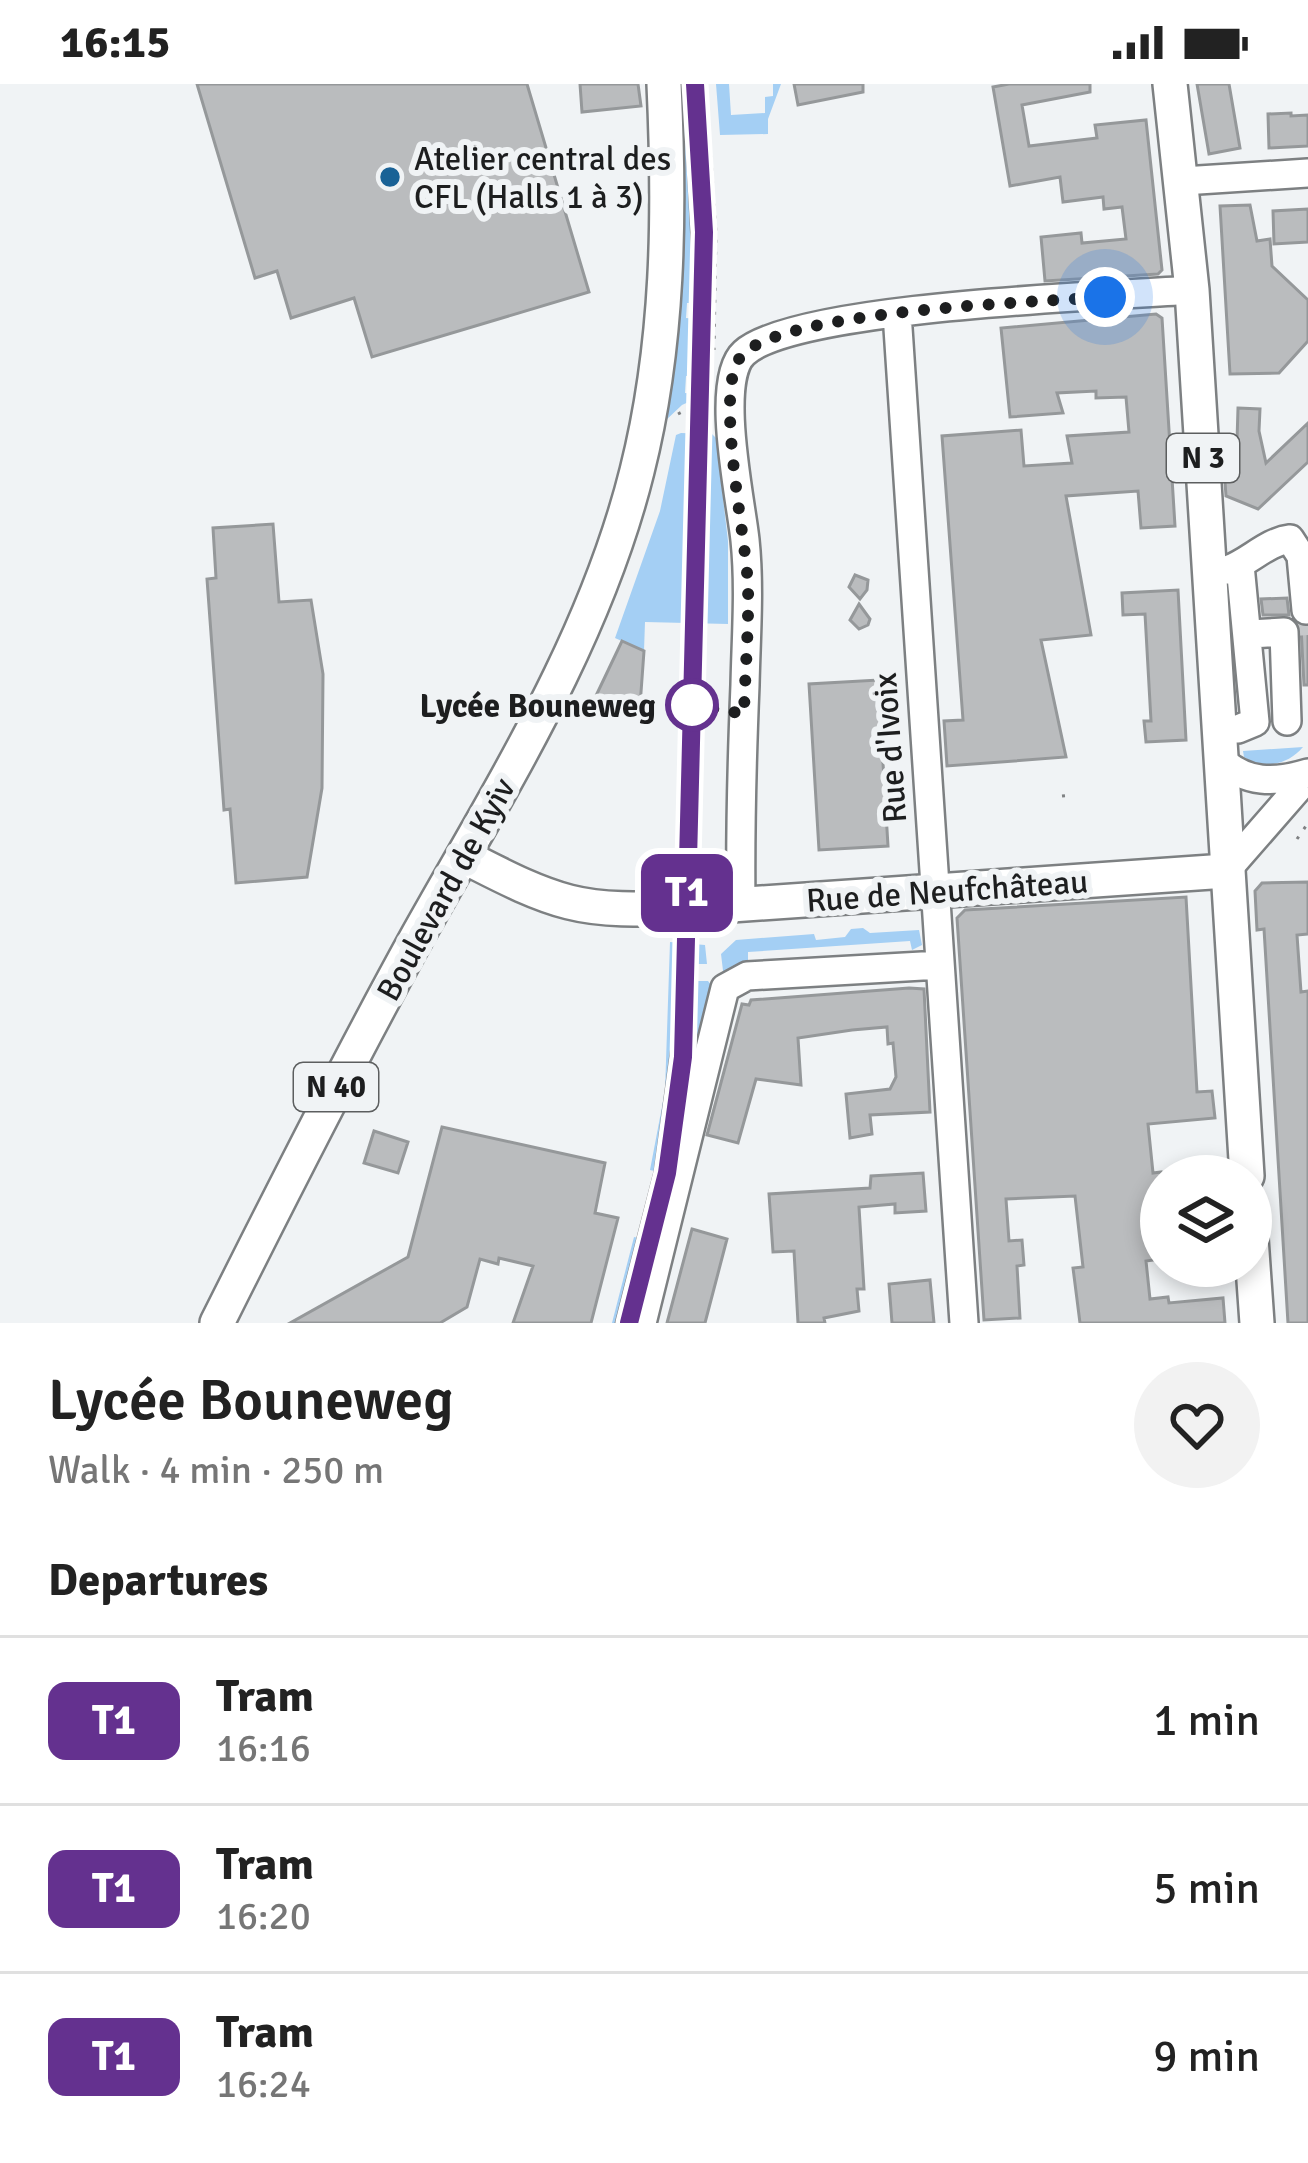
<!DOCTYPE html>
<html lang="en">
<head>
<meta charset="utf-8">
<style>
  :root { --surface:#fff; --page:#f2f2f2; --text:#222; --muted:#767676; --line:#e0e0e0 }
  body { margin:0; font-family:Signika,sans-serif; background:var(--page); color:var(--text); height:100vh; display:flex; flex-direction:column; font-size:45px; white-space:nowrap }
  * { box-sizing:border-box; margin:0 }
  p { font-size:39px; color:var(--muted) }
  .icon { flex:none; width:66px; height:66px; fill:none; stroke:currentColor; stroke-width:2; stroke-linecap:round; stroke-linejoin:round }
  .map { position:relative; height:1239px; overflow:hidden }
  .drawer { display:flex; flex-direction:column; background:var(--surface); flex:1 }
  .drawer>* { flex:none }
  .badge { padding:0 24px; border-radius:18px; font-size:42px; line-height:78px }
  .controls { position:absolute; left:1140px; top:1071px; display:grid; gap:24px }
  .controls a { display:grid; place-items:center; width:132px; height:132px; border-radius:50%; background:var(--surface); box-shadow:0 6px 18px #0003; font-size:60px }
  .you { position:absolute; width:60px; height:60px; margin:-30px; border:9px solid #fff; border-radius:50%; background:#1a73e8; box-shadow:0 0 0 18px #1a73e833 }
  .map>.badge { position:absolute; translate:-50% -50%; box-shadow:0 0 0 6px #fff }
  h2 { padding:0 48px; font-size:45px; line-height:108px }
  .round { display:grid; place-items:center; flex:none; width:126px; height:126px; border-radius:63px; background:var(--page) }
  .overview { display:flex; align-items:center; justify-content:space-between; height:204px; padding:0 48px }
  h1 { font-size:57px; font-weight:600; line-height:90px }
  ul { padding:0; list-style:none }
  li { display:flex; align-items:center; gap:36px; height:168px; padding:0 48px; border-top:3px solid var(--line) }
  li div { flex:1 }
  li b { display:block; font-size:45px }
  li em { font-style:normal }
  li .badge { min-width:132px; font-weight:700; text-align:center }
  .status { display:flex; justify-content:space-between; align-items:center; height:84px; padding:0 60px; background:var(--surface); direction:ltr }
  .status svg { height:33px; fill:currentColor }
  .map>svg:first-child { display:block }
  .green { fill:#a4cff4 }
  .building { fill:#babcbe; stroke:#95989a; stroke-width:3 }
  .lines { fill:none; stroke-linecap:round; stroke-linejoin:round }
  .minor-tunnel { stroke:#c6c8ca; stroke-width:27; stroke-dasharray:27 14; stroke-linecap:butt }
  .minor-casing { stroke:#7d8082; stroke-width:32 }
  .major-casing { stroke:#7d8082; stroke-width:38 }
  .path { stroke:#7f8183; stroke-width:3; stroke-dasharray:3 9; stroke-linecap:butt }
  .minor { stroke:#fff; stroke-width:27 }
  .major { stroke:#fff; stroke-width:33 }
  .tram { stroke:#808284; stroke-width:3 }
  .line-casing { stroke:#fff; stroke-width:27 }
  .line { stroke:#64318f; stroke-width:18 }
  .walk { stroke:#1d1e1f; stroke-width:12; stroke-dasharray:0 21.6 }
  .poi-dot { fill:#196296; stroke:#f0f3f5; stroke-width:4.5 }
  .stop-dot { fill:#fff; stroke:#64318f; stroke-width:6 }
  .labels { text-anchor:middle; stroke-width:12; stroke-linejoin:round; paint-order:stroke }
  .shield { fill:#f0f3f5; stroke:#5c5e5f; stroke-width:3 }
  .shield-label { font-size:30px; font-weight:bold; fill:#1d1e1f }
  .poi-label { font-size:33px; fill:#1d1e1f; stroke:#f0f3f5; text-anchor:start }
  .stop-label { font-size:33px; font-weight:bold; fill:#1d1e1f; stroke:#f0f3f5; text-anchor:end }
  .street-label { font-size:33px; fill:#1d1e1f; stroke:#f0f3f5 }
</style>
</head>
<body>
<div class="status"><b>16:15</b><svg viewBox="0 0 49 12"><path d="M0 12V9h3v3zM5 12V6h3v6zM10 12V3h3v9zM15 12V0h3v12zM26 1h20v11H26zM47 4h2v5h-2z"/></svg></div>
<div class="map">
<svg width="1308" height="1239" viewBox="0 0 1308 1239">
  <rect width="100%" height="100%" fill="#f0f3f5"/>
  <path class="green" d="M673,0H701L711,136L709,219H687L686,234L709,236L707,293L686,292L685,309L706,310L682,321L664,338Z
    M716,0H729L731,31L765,29V13L773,12V0H781L768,35V50L720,51Z
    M681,349L712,350L716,354L728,457V540L645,538L644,567L615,554L660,427L676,351Z
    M1303,663C1288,681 1263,686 1244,673L1243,667Z
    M863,844L870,849L919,846L922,861L912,866L910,857L748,868V884L724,895L721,870L736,856L814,850L816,856L845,853L851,845Z
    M670,858L705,861L707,880H697V897H708L717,908L672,1091L650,1086L665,1007Z
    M634,1153L655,1158L635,1239H612Z"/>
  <path class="building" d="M197,0H527L589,208L372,273L354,214L291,234L277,187L255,194Z
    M580,0H638L641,22L582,28Z
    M794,0H863V8L798,21Z
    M1009,0H1090V8L1022,21L1029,62L1097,54L1095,41L1146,36L1162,186L1158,190L1045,197L1041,153L1081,149L1082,159L1126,155L1122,123L1104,125L1103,113L1063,118L1060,93L1010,102L993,3Z
    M1197,0H1229L1240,64L1209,70Z
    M1291,29V32L1308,31V62L1269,64L1268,30Z
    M1250,121L1257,157L1270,155L1272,182L1308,216V257L1279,289L1230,290L1220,122Z
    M1308,125V158L1274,160L1273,127Z
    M1156,230L1162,234L1175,442L1141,444L1138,407L1066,412L1091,551L1041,556L1066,673L947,682L944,637L963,636L942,352L1021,346L1024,382L1072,379L1067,352L1129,348L1126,313L1096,314V307L1057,309L1063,329L1010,333L1001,244Z
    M1238,324L1260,325L1259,347L1266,379L1308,339V378L1258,425L1226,412L1222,356L1237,357Z
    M273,440L279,518L311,516L323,590L322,704L307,793L236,799L230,725L224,726L207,495L216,494L213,444Z
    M855,491L868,496L867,506L860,515L849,503Z
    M1178,506L1186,656L1146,658L1144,637H1151L1145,530L1123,531L1122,509Z
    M1287,514L1289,531H1263L1261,515Z
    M859,520L870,535L868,541L859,545L850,536Z
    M1301,543L1308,544V601H1304Z
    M622,557L644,567L640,622L593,618Z
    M878,596L888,762L819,766L809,600Z
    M1308,798V850L1297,851L1301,908L1308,907V1239H1288L1264,845L1257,846L1255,807L1262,799Z
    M1186,813L1197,1008L1212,1007L1215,1034L1148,1040L1153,1089L1161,1088V1175L1146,1177L1150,1215L1168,1213L1169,1219L1223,1214L1225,1239H1080L1073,1184L1083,1183L1075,1112L1006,1115L1009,1157L1022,1156L1024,1181L1017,1182L1020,1234L984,1236L957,834L965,826Z
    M909,904L924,905L930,1028L870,1031L872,1050L850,1054L846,1010L890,1005L896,993L893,959L888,960L887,943L852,946L798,954L801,1001L756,995L738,1059L707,1051L742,920L749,921L751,916Z
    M442,1043L605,1079L595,1129L618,1134L591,1239H513L533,1182L499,1174L498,1180L480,1175L467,1223L440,1239H290L408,1173Z
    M374,1047L408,1058L398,1089L364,1079Z
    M923,1089L926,1127L895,1129V1120L859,1123L864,1205H857L859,1227L824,1234L825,1239H798L794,1167L773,1168L769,1110L870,1104L871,1092Z
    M692,1145L727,1155L705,1239H667Z
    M930,1196L934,1239H892L889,1200Z"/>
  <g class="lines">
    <path class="minor-tunnel" d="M1306,526L1308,551"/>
    <defs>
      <path id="minor" d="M1183,97L1308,89
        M897,229L964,1239
        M1227,486C1250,478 1266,458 1290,455L1301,472L1306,526
        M1250,550L1284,548L1287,637
        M1218,645H1238L1255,638L1240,481
        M1220,675C1246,700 1275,699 1308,689
        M1226,787L1308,693
        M741,820C740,747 742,674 745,601C746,553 750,504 745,456C741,417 714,296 744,269C795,222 1109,212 1192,206
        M642,1239L725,904L747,892L940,881"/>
      <path id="major" d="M1170,0L1192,206L1247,1092
        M463,772C497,789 531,808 569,818C612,829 658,824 703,823L1226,787
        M1251,1154L1257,1239
        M217,1239C282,1109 347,980 417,853C501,703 595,556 637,387C669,260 670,130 664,0"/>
    </defs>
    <use href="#minor" class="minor-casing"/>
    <use href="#major" class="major-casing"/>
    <path class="path" d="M706,0L716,149L714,266
      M678,330L707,315
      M1062,712L1072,711
      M1297,755L1308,739"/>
    <use href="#minor" class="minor"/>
    <use href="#major" class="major"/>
    <path class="tram" d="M616,1239L655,1087L672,962L693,179L684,0"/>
  </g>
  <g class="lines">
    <defs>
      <path id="line" d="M629,1239L667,1089L683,973L704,148L695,0"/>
    </defs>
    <use href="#line" class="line-casing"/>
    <use href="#line" class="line"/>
    <path class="walk" d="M692,621L744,630C745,588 749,544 748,502C746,452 715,312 739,275C770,226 1042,218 1105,213"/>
  </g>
  <circle class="poi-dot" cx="390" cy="93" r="12"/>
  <circle class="stop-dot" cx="692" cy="621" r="24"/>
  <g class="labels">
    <g class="shield">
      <rect x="1167" y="350" width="72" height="48" rx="9"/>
      <rect x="294" y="979" width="84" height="48" rx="9"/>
    </g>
    <g class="shield-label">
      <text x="1203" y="384">N 3</text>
      <text x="336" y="1013">N 40</text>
    </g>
    <g class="poi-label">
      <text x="414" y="86">Atelier central des<tspan x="414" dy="38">CFL (Halls 1 à 3)</tspan></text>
    </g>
    <g class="stop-label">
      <text x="656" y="633">Lycée Bouneweg</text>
    </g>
    <g class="street-label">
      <text transform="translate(889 664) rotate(-94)" y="12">Rue d'Ivoix</text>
      <text transform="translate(445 805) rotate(-61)" y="12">Boulevard de Kyiv</text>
      <text transform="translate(947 806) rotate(-4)" y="12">Rue de Neufchâteau</text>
    </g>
  </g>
</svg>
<div class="controls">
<a><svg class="icon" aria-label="layers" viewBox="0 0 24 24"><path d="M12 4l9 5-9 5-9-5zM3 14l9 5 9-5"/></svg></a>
</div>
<div class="you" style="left:1105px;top:213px"></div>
<b class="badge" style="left:687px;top:809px;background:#64318f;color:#fff">T1</b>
</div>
<section class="drawer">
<div class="overview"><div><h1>Lycée Bouneweg</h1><p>Walk · 4 min · 250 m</p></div><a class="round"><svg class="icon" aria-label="heart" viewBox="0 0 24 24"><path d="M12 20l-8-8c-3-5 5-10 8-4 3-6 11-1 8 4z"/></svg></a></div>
<h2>Departures</h2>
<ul>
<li><span class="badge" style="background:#64318f;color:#fff">T1</span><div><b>Tram</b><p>16:16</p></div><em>1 min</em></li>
<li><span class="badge" style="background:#64318f;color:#fff">T1</span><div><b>Tram</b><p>16:20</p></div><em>5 min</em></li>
<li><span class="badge" style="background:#64318f;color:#fff">T1</span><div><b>Tram</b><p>16:24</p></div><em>9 min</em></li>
</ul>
</section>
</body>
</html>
